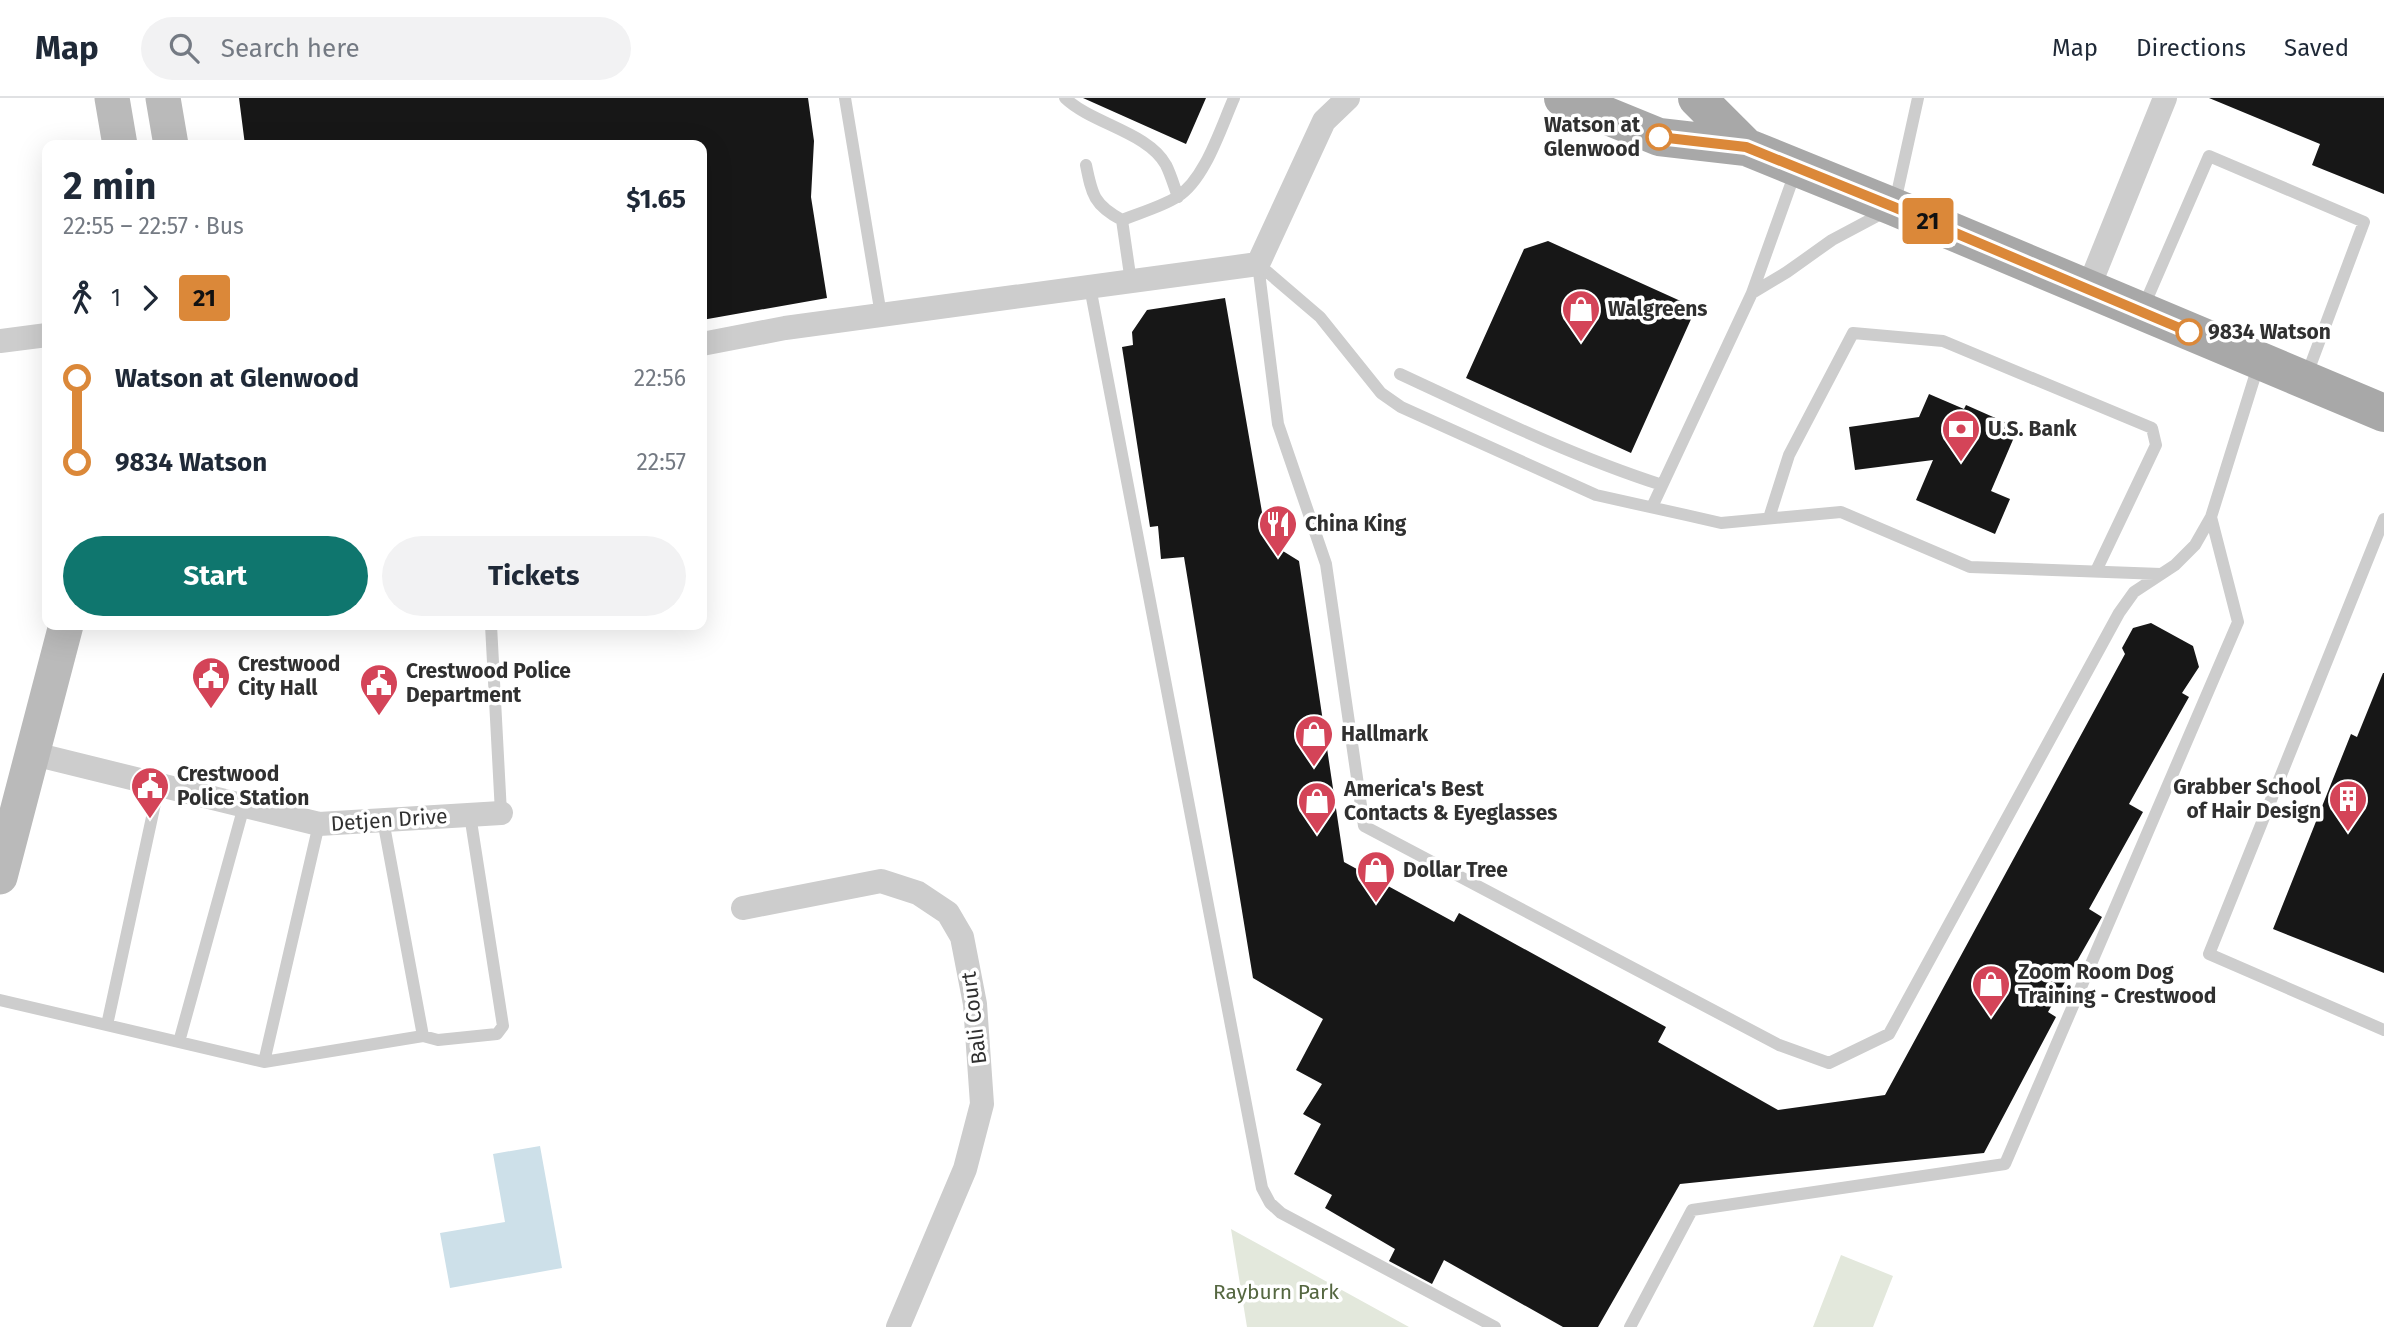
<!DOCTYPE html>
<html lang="en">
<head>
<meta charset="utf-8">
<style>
  :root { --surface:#fff; --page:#f2f2f3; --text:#1f2937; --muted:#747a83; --line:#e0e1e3; --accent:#0f766e }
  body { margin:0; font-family:"Fira Sans",sans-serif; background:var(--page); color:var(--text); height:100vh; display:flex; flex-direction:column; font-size:26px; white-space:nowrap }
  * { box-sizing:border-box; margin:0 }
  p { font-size:23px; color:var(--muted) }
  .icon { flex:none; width:38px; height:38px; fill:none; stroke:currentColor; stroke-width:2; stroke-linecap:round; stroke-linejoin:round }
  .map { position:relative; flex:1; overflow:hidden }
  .drawer { position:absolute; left:42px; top:42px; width:665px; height:490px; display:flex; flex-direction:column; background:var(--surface); border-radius:14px; box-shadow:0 7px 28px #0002 }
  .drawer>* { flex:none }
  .badge { padding:0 14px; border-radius:5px; font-size:24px; line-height:46px }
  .map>.badge { position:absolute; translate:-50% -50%; box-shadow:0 0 0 4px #fff }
  .legs { display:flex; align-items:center; gap:10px; height:77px; padding:0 21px; font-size:23px }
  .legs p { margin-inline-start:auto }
  .headline { display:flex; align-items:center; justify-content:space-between; height:119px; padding:0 21px }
  h1 { font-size:38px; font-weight:700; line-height:52px }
  .primary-button { display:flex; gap:14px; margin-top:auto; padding:14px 21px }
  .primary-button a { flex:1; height:80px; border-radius:42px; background:var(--accent); color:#fff; font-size:28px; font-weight:700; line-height:80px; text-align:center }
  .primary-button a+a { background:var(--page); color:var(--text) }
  ul { padding:0 21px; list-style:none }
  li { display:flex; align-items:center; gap:24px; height:84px; font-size:26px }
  li i { display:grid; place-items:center; width:10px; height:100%; margin:0 9px; background:currentColor }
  li i::after { content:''; width:18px; height:18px; margin:-9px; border:5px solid; border-radius:50%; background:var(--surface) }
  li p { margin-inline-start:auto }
  li:first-child i { background:linear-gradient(#0000 50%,currentColor 0) }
  li:last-child i { background:linear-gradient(currentColor 50%,#0000 0) }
  header { display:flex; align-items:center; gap:42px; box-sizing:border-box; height:98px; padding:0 35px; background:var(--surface); border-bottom:2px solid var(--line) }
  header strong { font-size:33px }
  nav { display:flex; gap:38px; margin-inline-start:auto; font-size:24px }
  .search { width:490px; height:63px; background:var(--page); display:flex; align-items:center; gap:18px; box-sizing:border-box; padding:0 24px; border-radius:38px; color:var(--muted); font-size:26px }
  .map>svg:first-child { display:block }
  .green { fill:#e3e8dc }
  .water { fill:#cde0e9 }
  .building { fill:#171717 }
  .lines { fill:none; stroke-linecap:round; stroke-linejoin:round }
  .lane { stroke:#cdcdcd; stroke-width:12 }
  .street { stroke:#cdcdcd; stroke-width:24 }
  .secondary { stroke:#bababa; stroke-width:35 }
  .primary { stroke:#a8a8a8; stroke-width:38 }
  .line-1-casing { stroke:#fff; stroke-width:16 }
  .line-1 { stroke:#db8839; stroke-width:10 }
  .stop-1-dot { fill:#fff; stroke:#db8839; stroke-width:3.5 }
  .labels { text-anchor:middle; stroke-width:7; stroke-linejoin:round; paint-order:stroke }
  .stop-label { font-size:21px; font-weight:bold; fill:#303030; stroke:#fff; text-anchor:end }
  .poi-label { font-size:21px; font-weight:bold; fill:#303030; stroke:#fff; text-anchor:start }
  .street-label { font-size:21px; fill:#303030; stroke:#fff }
  .park-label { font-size:21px; fill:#556741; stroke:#fff }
</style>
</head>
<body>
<header>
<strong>Map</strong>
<div class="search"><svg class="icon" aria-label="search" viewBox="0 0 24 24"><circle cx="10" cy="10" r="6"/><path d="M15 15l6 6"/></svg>Search here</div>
<nav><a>Map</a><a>Directions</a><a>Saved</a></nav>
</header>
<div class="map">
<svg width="2384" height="1229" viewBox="0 0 2384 1229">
  <rect width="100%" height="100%" fill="#fff"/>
  <path class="green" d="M1231,1131L1409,1229H1247Z
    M1841,1157L1893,1178L1873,1229H1813Z"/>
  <path class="water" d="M540,1048L562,1170L450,1190L440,1135L505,1124L493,1056Z"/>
  <path class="building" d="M239,0H808L814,43L811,99L827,200L702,222V47H245Z
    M1083,0H1206L1186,46Z
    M2209,0H2384V96L2312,67L2320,46Z
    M1548,143L1696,210L1631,355L1466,280L1524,151Z
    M1225,200L1267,443L1299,463L1344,764L1454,824L1459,815L1666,929L1658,944L1778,1012L1885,997L2125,556L2122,550L2133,530L2151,525L2193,548L2199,569L2182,595L2189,599L2129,706L2143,714L2089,811L2102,819L2048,914L2056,919L1984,1055L1680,1086L1598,1229H1563L1444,1162L1432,1186L1389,1163L1395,1151L1325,1110L1332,1097L1294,1076L1321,1026L1303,1016L1322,986L1296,972L1323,921L1253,880L1184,459L1161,461L1158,428L1150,429L1122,249L1133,247L1132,234L1147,212Z
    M1929,296L1964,311L1966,307L2018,330L1991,393L2010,401L1995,436L1916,402L1933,362L1855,372L1849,329L1919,319Z
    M2383,575H2384V875L2273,831L2351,636L2357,639Z"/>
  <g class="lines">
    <path class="lane" d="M845,0L881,217
      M1065,0C1092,26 1148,34 1166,67C1171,77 1174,88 1178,99
      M1086,67C1092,97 1094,107 1122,122
      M1258,166L1278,326L1326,466L1364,728L1779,947L1829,965L1889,936L2119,515L2134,494L2175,467L2195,447L2211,419L2259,265
      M1258,166L1320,219L1381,295L1401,309L1596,397L1686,417L1721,425L1841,414L1970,469L2161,476
      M1131,184L1122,122C1139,115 1161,109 1177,99C1205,82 1221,29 1234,0
      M1090,189L1262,1090L1270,1105L1281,1115L1495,1229
      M1752,195L1787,174L1832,142L1894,109L1918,0
      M2143,210L2209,58L2364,124L2306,279
      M1400,276C1486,316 1572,358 1662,387
      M1652,409L1752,195L1796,72
      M1769,420L1789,357L1853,235L1943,243L2152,330L2156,347L2096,473
      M2384,421L2209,856L2384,932
      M491,527L501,715
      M383,722L423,938
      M0,902L264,964L423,938L438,942L497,936L503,928L470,717
      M107,927L159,687
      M179,944L244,708
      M264,964L319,726
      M1630,1229L1692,1112L2005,1066L2238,524L2211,419"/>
    <path class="street" d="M2088,191L2165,0
      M0,243L47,237
      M702,246L785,230L1258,166L1324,23L1348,0
      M34,656L319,726L501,715
      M743,810L881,783L918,795L948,815L962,839L975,906L982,1006L965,1071L898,1229"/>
    <path class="secondary" d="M112,0L120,47
      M163,0L171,47
      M0,779L66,527"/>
    <path class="primary" d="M1563,0L1659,39L1746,49L1894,109L2384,315
      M1697,0L1746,49"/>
  </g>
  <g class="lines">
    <defs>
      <path id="line-1" d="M1659,39L1746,49L1894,109L2189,234"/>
    </defs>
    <use href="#line-1" class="line-1-casing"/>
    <use href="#line-1" class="line-1"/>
  </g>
  <defs>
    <symbol id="shop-pin" viewBox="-11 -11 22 30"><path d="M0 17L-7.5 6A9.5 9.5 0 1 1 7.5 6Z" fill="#d44458" stroke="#fff"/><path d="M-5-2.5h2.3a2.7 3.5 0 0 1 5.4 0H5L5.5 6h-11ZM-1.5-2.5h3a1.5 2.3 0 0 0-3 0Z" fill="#fff"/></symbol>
    <symbol id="bank-pin" viewBox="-11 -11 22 30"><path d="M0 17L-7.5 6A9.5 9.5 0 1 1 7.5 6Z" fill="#d44458" stroke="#fff"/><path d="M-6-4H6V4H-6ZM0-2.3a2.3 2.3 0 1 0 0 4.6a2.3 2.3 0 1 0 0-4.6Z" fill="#fff"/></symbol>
    <symbol id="restaurant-pin" viewBox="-11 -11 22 30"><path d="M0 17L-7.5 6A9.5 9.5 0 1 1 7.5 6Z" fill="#d44458" stroke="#fff"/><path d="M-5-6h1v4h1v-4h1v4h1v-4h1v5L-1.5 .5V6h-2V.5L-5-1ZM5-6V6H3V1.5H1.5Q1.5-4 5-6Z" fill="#fff"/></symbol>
    <symbol id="civic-pin" viewBox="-11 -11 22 30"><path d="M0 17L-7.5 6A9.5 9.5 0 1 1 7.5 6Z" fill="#d44458" stroke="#fff"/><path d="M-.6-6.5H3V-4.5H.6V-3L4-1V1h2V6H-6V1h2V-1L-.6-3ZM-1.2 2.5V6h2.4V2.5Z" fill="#fff"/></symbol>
    <symbol id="building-pin" viewBox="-11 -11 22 30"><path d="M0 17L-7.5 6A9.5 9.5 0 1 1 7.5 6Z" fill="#d44458" stroke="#fff"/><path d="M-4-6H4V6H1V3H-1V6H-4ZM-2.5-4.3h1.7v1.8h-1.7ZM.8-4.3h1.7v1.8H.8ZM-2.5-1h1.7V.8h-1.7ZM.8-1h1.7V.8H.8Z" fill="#fff"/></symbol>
  </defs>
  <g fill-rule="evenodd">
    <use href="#shop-pin" x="1559" y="189" width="44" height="60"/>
    <use href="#bank-pin" x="1939" y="309" width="44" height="60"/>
    <use href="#restaurant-pin" x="1256" y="404" width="44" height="60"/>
    <use href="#civic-pin" x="189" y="556" width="44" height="60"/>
    <use href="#civic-pin" x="357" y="563" width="44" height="60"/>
    <use href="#shop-pin" x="1292" y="614" width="44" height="60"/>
    <use href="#civic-pin" x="128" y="666" width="44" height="60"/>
    <use href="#building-pin" x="2326" y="679" width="44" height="60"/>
    <use href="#shop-pin" x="1295" y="681" width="44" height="60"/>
    <use href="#shop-pin" x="1354" y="750" width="44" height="60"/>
    <use href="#shop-pin" x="1969" y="864" width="44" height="60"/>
  </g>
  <g class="stop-1-dot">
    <circle cx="1659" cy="39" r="12"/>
    <circle cx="2189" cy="234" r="12"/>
  </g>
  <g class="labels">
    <g class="stop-label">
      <text x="1640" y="34">Watson at<tspan x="1640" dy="24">Glenwood</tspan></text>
      <text x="2208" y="241" text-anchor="start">9834 Watson</text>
    </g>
    <g class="poi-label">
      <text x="1608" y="218">Walgreens</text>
      <text x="1988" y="338">U.S. Bank</text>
      <text x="1305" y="433">China King</text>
      <text x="238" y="573">Crestwood<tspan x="238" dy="24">City Hall</tspan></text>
      <text x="406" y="580">Crestwood Police<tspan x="406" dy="24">Department</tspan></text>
      <text x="1341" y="643">Hallmark</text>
      <text x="177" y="683">Crestwood<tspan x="177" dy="24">Police Station</tspan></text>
      <text x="2321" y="696" text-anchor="end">Grabber School<tspan x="2321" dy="24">of Hair Design</tspan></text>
      <text x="1344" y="698">America's Best<tspan x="1344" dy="24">Contacts &amp; Eyeglasses</tspan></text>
      <text x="1403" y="779">Dollar Tree</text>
      <text x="2018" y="881">Zoom Room Dog<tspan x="2018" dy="24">Training - Crestwood</tspan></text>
    </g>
    <g class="street-label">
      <text transform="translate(389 722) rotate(-4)" y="7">Detjen Drive</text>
      <text transform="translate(974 920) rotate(-97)" y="7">Bali Court</text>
    </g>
    <g class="park-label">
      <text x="1276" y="1201">Rayburn Park</text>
    </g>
  </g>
</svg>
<b class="badge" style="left:1928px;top:123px;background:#db8839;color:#111">21</b>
<section class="drawer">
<div class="headline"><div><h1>2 min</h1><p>22:55 – 22:57 · Bus</p></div><b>$1.65</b></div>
<div class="legs"><svg class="icon" aria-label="walk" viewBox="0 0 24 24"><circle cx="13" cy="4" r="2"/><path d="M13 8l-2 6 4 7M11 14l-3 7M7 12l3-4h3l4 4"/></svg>1<svg class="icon" aria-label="forward" viewBox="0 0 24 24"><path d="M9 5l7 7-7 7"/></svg><b class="badge" style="background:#db8839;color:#111">21</b></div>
<ul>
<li><i style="color:#db8839"></i><b>Watson at Glenwood</b><p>22:56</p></li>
<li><i style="color:#db8839"></i><b>9834 Watson</b><p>22:57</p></li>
</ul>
<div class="primary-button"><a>Start</a><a>Tickets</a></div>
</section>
</div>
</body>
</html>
